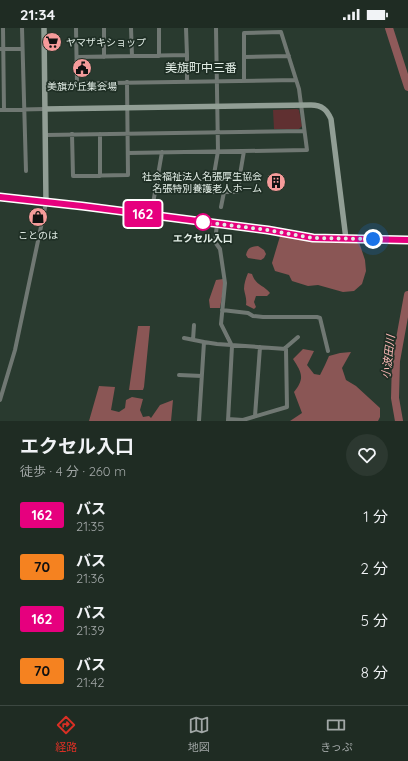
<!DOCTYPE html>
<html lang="ja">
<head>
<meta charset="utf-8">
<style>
  :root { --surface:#1f2c23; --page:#2c3830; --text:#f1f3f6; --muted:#a1a7a6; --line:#3c4841; --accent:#d93025 }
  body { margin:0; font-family:Quicksand,"Noto Sans JP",sans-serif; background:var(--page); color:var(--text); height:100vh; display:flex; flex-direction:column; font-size:15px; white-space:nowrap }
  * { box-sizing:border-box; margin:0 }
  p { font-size:13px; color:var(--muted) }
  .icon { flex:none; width:22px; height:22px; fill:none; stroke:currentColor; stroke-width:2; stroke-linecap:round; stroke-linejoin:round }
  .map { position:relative; height:393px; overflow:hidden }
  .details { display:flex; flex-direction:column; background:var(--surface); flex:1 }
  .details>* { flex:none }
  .badge { padding:0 8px; border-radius:3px; font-size:14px; line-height:26px }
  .you { position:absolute; width:20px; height:20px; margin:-10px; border:3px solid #fff; border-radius:50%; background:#1a73e8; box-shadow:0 0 0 6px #1a73e833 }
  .map>.badge { position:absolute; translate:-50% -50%; box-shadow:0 0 0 2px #fff }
  .round { display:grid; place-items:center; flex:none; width:42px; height:42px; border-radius:21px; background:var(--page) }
  .headline { display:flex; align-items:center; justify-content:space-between; height:68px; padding:0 20px }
  h1 { font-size:19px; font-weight:700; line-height:30px }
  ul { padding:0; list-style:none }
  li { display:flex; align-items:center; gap:12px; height:52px; padding:0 20px }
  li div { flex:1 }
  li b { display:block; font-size:15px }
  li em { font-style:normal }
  li .badge { min-width:44px; font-weight:700; text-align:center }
  .status { display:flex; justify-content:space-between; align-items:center; height:28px; padding:0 20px; background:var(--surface); direction:ltr }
  .status svg { height:11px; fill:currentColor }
  .menu { display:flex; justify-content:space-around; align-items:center; height:56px; border-top:1px solid var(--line); background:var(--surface); font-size:11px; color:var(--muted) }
  .menu a { display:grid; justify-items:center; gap:2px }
  .menu .active { color:var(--accent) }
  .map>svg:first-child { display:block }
  .green { fill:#603031 }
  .forest { fill:#8a5655 }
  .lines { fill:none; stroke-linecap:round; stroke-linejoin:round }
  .river { stroke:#8f5a5a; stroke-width:8 }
  .street { stroke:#707873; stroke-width:4 }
  .secondary { stroke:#919e95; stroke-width:5.5 }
  .primary { stroke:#aabbaf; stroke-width:6 }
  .line-casing { stroke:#fff; stroke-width:9 }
  .line { stroke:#e6007e; stroke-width:6 }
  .walk { stroke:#e2ede6; stroke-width:4; stroke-dasharray:0 7.2 }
  .stop-dot { fill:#fff; stroke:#e6007e; stroke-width:2 }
  .labels { text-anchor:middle; stroke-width:3.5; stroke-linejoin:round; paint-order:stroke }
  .poi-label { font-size:10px; fill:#e2ede6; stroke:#1f2f25 }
  .stop-label { font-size:10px; font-weight:bold; fill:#e2ede6; stroke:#1f2f25 }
  .water-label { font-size:11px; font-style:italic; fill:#feb9b7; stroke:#1f2f25 }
  .quarter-label { font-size:12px; fill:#e2ede6; stroke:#1f2f25 }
</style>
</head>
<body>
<div class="status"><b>21:34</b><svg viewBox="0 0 49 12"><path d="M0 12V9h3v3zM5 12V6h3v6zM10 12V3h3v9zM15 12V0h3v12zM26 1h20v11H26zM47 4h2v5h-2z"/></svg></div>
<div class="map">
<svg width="408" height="393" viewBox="0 0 408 393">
  <rect width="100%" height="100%" fill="#293a2f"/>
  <path class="green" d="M297,81L299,82L302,98L299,101H274L273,82Z"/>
  <path class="forest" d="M281,205L321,213L359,214L365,232L366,243L362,256L354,263L343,264L318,257L308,258L292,253L289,247L275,243L272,235Z
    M258,218L264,222L266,226L264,230L261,232L248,230L246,227C248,219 251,219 258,218Z
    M248,245L252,246C256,258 264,257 270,265L267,268H256L254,274L256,279L254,281L246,277C247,271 245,267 244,261C244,255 246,250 248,245Z
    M223,251V263L220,280H210L209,272L216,252Z
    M138,298H150L144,359L143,362H129Z
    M303,321L314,323L307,337L314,346L320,347L325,337L329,328L340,325L351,324L342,340L346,352L356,358L380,380V389L378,393H290L302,385L294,364C305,350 302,345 293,331Z
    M99,358L115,359L111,382L119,384L125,380L126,372L132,369L143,371L140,382L143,389L149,388L151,390L160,377L173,372L171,393H89Z"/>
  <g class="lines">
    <path class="river" d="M389,0L408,59
      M399,393L395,370L396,333L408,267"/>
    <path class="street" d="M3,0L4,82
      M22,0L26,143
      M76,0L77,56
      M104,0V29
      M131,0L132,28
      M159,0V28
      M216,0L218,123L211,164H237L244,123
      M0,21H22
      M187,27V54
      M77,29L187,27L186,0
      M244,29L289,28
      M45,56L296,52
      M0,82L45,81
      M72,106L73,148L128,147L127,54
      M100,106V148
      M46,107L304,103
      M128,125L307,122L299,61L281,4L244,5V53
      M221,179L224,164
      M151,187L162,124
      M217,196L215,214L220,221L225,255L221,296L232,318L228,393
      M222,282L248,285L253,288L263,289H317L320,290L328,323
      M184,310L204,314
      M193,312L194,297
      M284,321L298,309
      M179,347L202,348
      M0,372L15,322L46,175
      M255,388L260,319
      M199,393L204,314L217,316L286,321L287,379L243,392L228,391"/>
    <path class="secondary" d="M44,0L46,175
      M45,81L311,77C322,77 327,82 331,91L346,211"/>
    <path class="primary" d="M0,169L83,178L268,202L313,210L408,212"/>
  </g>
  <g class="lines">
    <defs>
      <path id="line" d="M0,169L82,178L268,202L313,210L408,212"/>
    </defs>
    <use href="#line" class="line-casing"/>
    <use href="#line" class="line"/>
    <path class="walk" d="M203,194L268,202L313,210L373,211"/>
  </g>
  <defs>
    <symbol id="supermarket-disc" viewBox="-11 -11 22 22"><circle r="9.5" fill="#f59b9a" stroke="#1f2f25"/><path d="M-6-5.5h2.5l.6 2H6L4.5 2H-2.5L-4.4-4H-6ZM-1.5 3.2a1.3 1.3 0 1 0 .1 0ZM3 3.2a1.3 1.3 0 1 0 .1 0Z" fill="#111"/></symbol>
    <symbol id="civic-disc" viewBox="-11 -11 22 22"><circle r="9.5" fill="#f59b9a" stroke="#1f2f25"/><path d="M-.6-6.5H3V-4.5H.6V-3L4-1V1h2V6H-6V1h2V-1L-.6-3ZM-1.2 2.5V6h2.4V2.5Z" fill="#111"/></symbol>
    <symbol id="building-disc" viewBox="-11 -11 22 22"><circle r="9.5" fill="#f59b9a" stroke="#1f2f25"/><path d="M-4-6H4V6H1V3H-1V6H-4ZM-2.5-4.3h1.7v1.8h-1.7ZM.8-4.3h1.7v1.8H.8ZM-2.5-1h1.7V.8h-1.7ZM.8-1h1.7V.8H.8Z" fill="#111"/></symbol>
    <symbol id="shop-disc" viewBox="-11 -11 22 22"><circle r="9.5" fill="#f59b9a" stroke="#1f2f25"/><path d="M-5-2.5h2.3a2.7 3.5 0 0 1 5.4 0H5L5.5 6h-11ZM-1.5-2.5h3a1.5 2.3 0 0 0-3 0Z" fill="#111"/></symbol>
  </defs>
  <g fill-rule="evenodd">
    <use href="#supermarket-disc" x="41" y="3" width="22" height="22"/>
    <use href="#civic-disc" x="71" y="29" width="22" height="22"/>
    <use href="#building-disc" x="265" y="143" width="22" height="22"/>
    <use href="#shop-disc" x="27" y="178" width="22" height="22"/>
  </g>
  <circle class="stop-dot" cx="203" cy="194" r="8"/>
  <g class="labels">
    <g class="poi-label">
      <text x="66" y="18" text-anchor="start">ヤマザキショップ</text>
      <text x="82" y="62">美旗が丘集会場</text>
      <text x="262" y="152" text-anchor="end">社会福祉法人名張厚生協会<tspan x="262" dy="12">名張特別養護老人ホーム</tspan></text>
      <text x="38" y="211">ことのは</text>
    </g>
    <g class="stop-label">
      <text x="203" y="214">エクセル入口</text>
    </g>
    <g class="water-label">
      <text transform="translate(388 329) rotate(-83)" y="4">小波田川</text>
    </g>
    <g class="quarter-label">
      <text x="201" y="44">美旗町中三番</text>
    </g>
  </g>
</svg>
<div class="you" style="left:373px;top:211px"></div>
<b class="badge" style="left:143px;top:186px;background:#e6007e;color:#fff">162</b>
</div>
<section class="details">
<div class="headline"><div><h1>エクセル入口</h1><p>徒歩 · 4 分 · 260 m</p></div><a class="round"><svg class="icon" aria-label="heart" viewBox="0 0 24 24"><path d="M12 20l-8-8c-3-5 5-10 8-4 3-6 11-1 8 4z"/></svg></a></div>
<ul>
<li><span class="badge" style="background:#e6007e;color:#fff">162</span><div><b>バス</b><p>21:35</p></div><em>1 分</em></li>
<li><span class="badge" style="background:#f58220;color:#111">70</span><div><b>バス</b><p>21:36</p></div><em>2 分</em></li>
<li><span class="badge" style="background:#e6007e;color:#fff">162</span><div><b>バス</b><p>21:39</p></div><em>5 分</em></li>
<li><span class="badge" style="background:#f58220;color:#111">70</span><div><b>バス</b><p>21:42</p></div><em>8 分</em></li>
</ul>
</section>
<nav class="menu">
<a class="active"><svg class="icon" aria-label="directions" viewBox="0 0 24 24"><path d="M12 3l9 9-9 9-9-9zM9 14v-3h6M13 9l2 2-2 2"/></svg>経路</a>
<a><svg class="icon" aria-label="map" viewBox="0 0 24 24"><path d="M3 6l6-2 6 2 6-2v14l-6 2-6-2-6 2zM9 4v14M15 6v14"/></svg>地図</a>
<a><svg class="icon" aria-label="tickets" viewBox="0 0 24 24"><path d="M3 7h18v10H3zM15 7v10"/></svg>きっぷ</a>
</nav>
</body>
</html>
